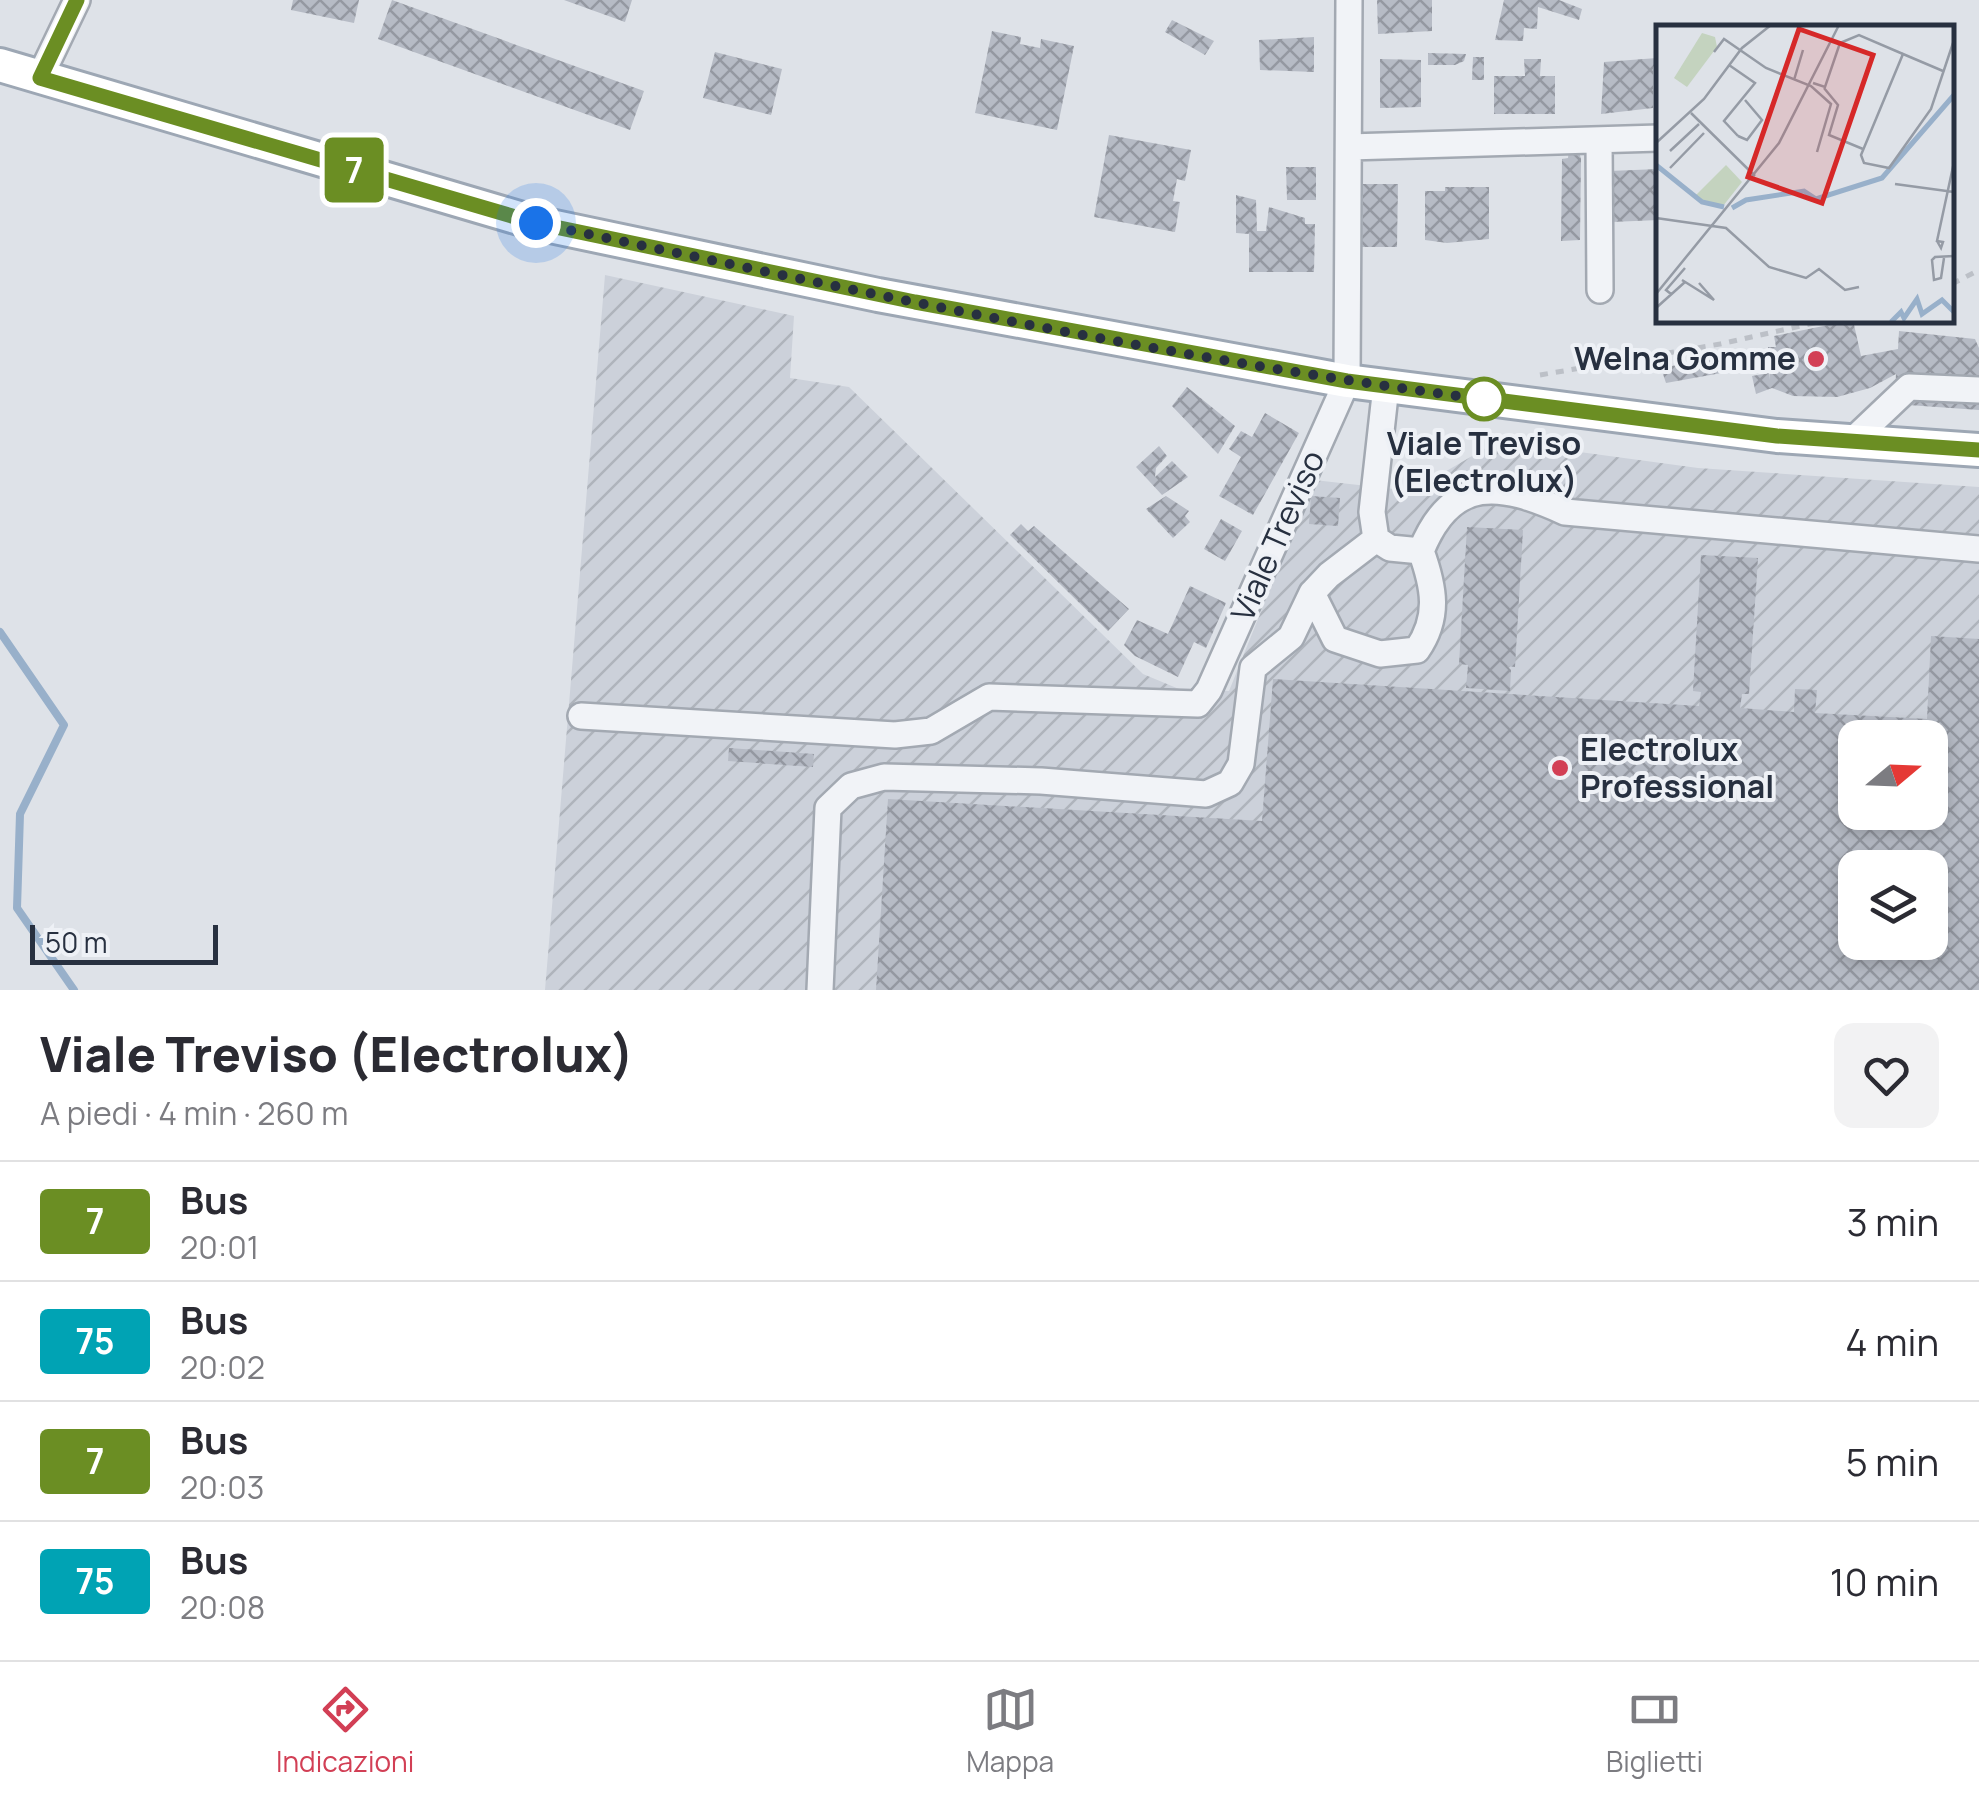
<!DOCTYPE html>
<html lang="it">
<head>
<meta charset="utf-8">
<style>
  :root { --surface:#fff; --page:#f2f2f3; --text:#2b2b33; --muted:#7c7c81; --line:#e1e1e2; --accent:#d23f55 }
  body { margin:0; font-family:Manrope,sans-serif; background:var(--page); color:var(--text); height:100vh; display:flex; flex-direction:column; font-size:38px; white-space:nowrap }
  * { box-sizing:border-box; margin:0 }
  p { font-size:32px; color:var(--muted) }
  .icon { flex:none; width:55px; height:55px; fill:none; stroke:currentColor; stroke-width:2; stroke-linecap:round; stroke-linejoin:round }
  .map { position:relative; height:990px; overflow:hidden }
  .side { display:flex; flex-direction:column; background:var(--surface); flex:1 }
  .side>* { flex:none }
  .badge { padding:0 20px; border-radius:8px; font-size:35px; line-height:65px }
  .needle { width:65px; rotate:71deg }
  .fabs { position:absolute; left:1838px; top:720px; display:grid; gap:20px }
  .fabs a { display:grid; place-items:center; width:110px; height:110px; border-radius:20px; background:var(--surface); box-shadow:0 5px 15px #0003; font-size:50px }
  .scale { position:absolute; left:30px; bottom:25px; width:188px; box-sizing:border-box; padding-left:10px; border:5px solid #273040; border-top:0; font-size:28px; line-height:35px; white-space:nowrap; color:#273040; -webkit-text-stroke:8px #eef1f6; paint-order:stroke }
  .you { position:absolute; width:50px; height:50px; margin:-25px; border:8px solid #fff; border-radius:50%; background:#1a73e8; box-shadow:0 0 0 15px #1a73e833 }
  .map>.badge { position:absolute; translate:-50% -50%; box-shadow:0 0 0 5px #fff }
  .round { display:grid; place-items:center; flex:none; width:105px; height:105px; border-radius:20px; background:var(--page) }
  .summary { display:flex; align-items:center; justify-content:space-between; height:170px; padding:0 40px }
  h1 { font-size:48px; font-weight:800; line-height:75px }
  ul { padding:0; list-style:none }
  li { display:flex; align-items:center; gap:30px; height:120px; padding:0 40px; border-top:2px solid var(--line) }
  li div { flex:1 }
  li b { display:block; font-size:38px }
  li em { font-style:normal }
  li .badge { min-width:110px; font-weight:700; text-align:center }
  .menu { display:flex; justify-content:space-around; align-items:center; height:140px; border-top:2px solid var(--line); background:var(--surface); font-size:28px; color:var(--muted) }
  .menu a { display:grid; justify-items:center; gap:5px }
  .menu .selected { color:var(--accent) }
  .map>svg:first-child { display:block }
  .industrial { fill:url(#industrial-furrows); fill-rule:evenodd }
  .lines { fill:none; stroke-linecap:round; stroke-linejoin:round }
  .stream { stroke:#98b0ca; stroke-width:8 }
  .building { fill:url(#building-cross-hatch); fill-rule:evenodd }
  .minor-casing { stroke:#a3a9b2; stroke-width:30 }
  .major-casing { stroke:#9da7b4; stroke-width:38 }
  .path { stroke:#bcc0c7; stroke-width:5; stroke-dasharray:8 8; stroke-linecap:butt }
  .minor { stroke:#f1f3f7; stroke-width:25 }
  .major { stroke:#fff; stroke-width:32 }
  .line-casing { stroke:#fff; stroke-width:22 }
  .line { stroke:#6b8e23; stroke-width:15 }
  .walk { stroke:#273040; stroke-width:10; stroke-dasharray:0 18 }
  .poi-dot { fill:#d23f55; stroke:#eef1f6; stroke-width:4 }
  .stop-dot { fill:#fff; stroke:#6b8e23; stroke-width:5 }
  .labels { text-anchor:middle; stroke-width:8; stroke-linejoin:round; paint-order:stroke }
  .poi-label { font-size:32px; font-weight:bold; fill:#273040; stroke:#eef1f6; text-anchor:end }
  .stop-label { font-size:32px; font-weight:bold; fill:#273040; stroke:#eef1f6 }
  .street-label { font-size:32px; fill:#273040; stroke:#eef1f6 }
  .inset-river { fill:none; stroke:#98b0ca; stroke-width:5 }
  .inset-road { fill:none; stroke:#959ba5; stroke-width:2.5 }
  .view { fill:#d62828; fill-opacity:0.15; stroke:#d62828; stroke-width:5 }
  .inset-edge { fill:none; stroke:#273040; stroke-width:5 }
</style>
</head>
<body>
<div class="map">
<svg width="1979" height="990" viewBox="0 0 1979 990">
  <defs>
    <pattern id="industrial-furrows" width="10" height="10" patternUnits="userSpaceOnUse" patternTransform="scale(2.5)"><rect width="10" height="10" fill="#ccd1da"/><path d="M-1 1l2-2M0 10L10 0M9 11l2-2" fill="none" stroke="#afb4bc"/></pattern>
    <pattern id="building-cross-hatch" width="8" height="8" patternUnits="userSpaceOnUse" patternTransform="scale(2.5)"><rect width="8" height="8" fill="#b6bbc5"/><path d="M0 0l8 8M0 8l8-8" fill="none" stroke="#9498a1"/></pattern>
  </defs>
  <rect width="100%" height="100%" fill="#dee2e8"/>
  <path class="industrial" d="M605,275L794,316L790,378L849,387L1143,674L1179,689L1229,691L1314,480L1412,491L1498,441L1698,468L1979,487V990H545ZM1855,738H1930V812H1855ZM1855,868H1930V942H1855Z"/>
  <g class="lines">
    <path class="stream" d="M0,632L64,725L20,814L17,908L74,990"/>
  </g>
  <path class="building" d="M293,0H359L354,23L291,10Z
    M392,0L644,91L630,130L378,39Z
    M564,0H632L625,22Z
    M1377,0H1432V31L1378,34Z
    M1504,0H1559L1582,9L1579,20L1538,7L1537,29L1524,28L1523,41L1495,40Z
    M1172,20L1214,41L1205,55L1165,32Z
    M992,31L1021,37L1020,44L1040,48L1041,39L1074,46L1057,130L975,113Z
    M1314,37V72L1260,70L1259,40Z
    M715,52L782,69L771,115L703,98Z
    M1428,53L1466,54L1464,61L1455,65H1428Z
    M1473,57H1484V80H1472Z
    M1657,58L1653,68V108L1601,114L1604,62Z
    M1380,59L1421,60V107L1380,108Z
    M1524,59H1541L1540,76H1555V114H1494V76H1525Z
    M1109,135L1191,150L1185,181L1177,179L1173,201L1180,202L1175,232L1094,217Z
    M1569,148H1578L1581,159L1580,240L1561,241L1562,159L1568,158Z
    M1286,167H1316V200H1287Z
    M1659,169V220L1611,222L1609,171Z
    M1363,184H1398L1397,247H1362Z
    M1445,187H1489V239L1447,243L1425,240V191H1445Z
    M1236,195L1256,200L1257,231H1266L1269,207L1305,218V224H1315L1314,272H1249V234L1236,233Z
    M1853,320L1861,356L1898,349L1899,331L1975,339L1979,348V410L1894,404L1896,374L1870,388L1837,397L1793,396L1772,388L1756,394L1752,376L1769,373L1770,380L1768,347H1776L1774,336Z
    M1735,354L1738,370L1666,383L1661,368Z
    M1187,387L1235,426L1218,454L1172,406Z
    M1265,413L1299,433L1253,515L1219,496L1241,457L1229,449L1241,431L1252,437Z
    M1159,446L1167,456L1156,468L1155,477L1172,461L1188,477L1162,495L1136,467Z
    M1166,496L1189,511L1185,516L1190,522L1173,538L1146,509Z
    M1311,496L1340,498L1338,526L1309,524Z
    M1221,519L1242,531L1225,561L1204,549Z
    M1021,524L1028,531L1034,526L1129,609L1108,631L1010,535Z
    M1467,527L1523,530L1515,667L1507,666L1511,670L1510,691L1466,688L1468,665L1459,664Z
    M1701,555L1758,558L1749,694H1742L1740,708L1794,712L1795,689L1817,690L1815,713L1927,719L1931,636L1979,639V990H876L888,799L1262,821L1273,679L1699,706L1701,692L1693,691ZM1855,738H1930V812H1855ZM1855,868H1930V942H1855Z
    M1190,586L1226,603L1206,648L1194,642L1178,677L1135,656L1124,645L1137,620L1168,634Z
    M729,748L814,754L813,767L728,761Z"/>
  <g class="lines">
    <defs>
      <path id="minor" d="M40,77L77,0
        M1599,140L1600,290
        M1349,147L1659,138
        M1386,386L1372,512L1376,539L1390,548L1421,551C1452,474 1501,483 1565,512L1979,549
        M1852,441L1909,387L1979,390
        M1312,593L1335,639L1380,654L1417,650C1440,617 1434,587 1421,551
        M581,716L895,735L931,731L989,697L1198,704L1209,690L1347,381L1349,0
        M820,990L828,808L851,786L884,777L1041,781L1206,794L1230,783L1241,764L1253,668L1291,637L1312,593L1329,575L1376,539"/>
      <path id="major" d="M0,65L536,223L878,295L1347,381L1777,436L1979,450"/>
    </defs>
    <use href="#minor" class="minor-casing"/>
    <use href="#major" class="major-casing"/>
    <path class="path" d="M1952,284L1979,270
      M1540,375L1720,344L1827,320"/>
    <use href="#minor" class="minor"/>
    <use href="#major" class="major"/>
  </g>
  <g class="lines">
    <defs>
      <path id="line" d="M77,0L40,78L536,223L915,302L1347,381L1777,436L1979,450"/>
    </defs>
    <use href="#line" class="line-casing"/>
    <use href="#line" class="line"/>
    <path class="walk" d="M536,223C852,290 1168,359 1489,400L1484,399"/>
  </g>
  <g class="poi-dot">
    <circle cx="1816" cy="359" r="10"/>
    <circle cx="1560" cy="768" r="10"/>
  </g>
  <circle class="stop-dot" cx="1484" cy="399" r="20"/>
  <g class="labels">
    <g class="poi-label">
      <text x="1796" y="370">Welna Gomme</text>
      <text x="1580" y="761" text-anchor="start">Electrolux<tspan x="1580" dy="37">Professional</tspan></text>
    </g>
    <g class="stop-label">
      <text x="1484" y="455">Viale Treviso<tspan x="1484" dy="37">(Electrolux)</tspan></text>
    </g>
    <g class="street-label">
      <text transform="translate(1278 536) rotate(-66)" y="11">Viale Treviso</text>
    </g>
  </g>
  <g transform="translate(1656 25)">
    <rect width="298" height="298" fill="#dee2e8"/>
    <path d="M70,140L86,157L67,181L46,175L40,170Z" fill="#c4d3bf"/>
    <path d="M46,8L59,12L61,22L31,62L18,53Z" fill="#c4d3bf"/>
    <path class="inset-river" d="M0,140L46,177L68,182M76,183L90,175L148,166L160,174L226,153L298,70M235,297L245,287L248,293L261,274L266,289L286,275L298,287"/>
    <path class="inset-road" d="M58,27L68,14L110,43L155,61L175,79L161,127M73,40L99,58L68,96L82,111M287,46L247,29L205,130L208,138L233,143L275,84L297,18M138,55L147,25M157,58L169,62L184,18L203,10L247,29M168,63L182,80L173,110L207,124M35,88L99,151M82,111L91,115L106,95L89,75M0,118L48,74L86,23L115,0M14,126L43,99M14,143L48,108M239,159L298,167M0,193L70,203L113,242L150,253L163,244L189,265L203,262M281,216L285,223L287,217L281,216L298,137M288,233L285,253L278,255L276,235L279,232L298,231M26,255L58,275L43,258M0,269L123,118L183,0M15,269L10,265L29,243M0,283L29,257"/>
    <path class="view" d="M143,4L217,30L166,178L92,152Z"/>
    <rect width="298" height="298" class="inset-edge"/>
  </g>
</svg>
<div class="fabs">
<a><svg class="needle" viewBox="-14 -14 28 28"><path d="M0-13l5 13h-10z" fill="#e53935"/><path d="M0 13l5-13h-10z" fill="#7c7c81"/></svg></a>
<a><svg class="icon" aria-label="layers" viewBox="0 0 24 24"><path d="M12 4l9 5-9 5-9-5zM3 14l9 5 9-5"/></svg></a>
</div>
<div class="scale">50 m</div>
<div class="you" style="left:536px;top:223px"></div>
<b class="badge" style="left:354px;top:170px;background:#6b8e23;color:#fff">7</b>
</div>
<section class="side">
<div class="summary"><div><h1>Viale Treviso (Electrolux)</h1><p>A piedi · 4 min · 260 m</p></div><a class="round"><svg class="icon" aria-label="heart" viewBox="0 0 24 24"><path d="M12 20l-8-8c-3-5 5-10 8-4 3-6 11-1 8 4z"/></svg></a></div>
<ul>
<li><span class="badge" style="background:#6b8e23;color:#fff">7</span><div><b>Bus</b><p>20:01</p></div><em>3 min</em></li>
<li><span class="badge" style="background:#00a3b4;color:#fff">75</span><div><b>Bus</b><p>20:02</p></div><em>4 min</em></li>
<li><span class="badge" style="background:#6b8e23;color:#fff">7</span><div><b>Bus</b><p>20:03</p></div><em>5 min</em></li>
<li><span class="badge" style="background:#00a3b4;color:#fff">75</span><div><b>Bus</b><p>20:08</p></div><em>10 min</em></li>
</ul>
</section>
<nav class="menu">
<a class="selected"><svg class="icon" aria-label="directions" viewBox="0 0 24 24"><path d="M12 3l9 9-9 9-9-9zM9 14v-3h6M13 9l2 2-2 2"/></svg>Indicazioni</a>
<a><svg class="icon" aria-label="map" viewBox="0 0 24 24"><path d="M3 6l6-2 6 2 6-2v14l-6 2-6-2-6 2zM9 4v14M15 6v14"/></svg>Mappa</a>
<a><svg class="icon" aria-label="tickets" viewBox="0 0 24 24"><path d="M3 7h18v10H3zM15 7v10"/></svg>Biglietti</a>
</nav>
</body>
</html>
